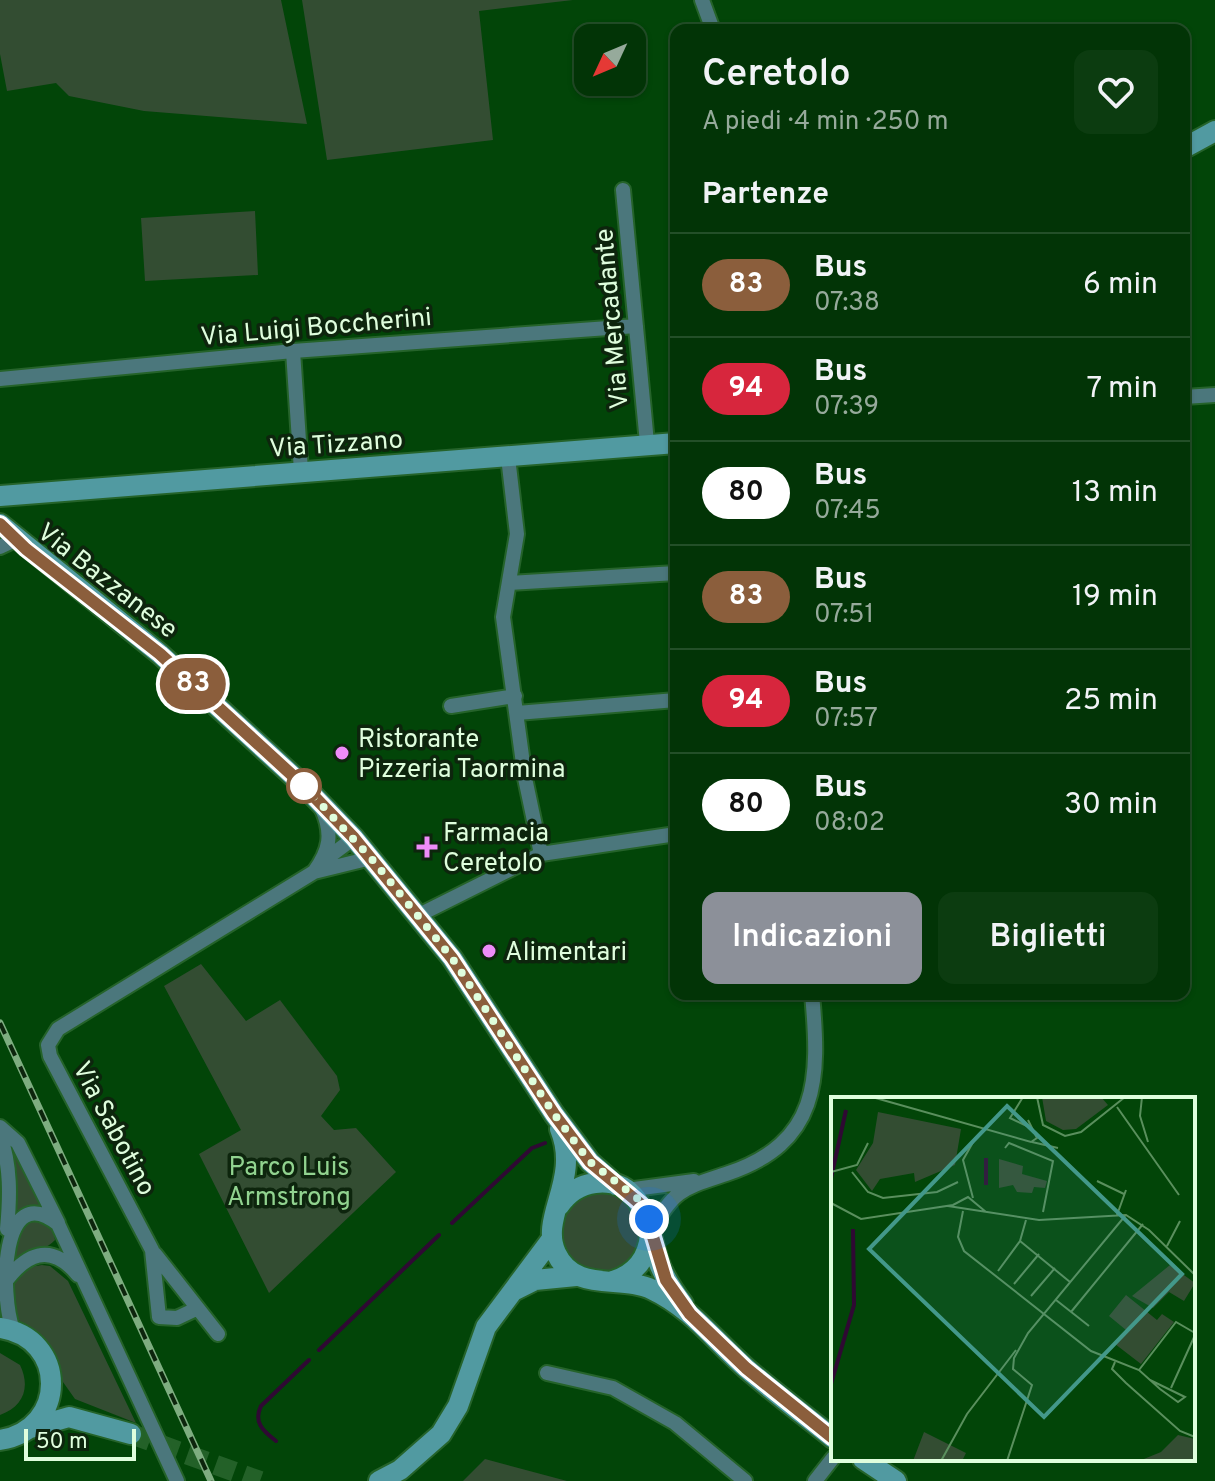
<!DOCTYPE html>
<html lang="it">
<head>
<meta charset="utf-8">
<style>
  :root { --surface:#023406; --page:#0c3c10; --text:#f1f3f6; --muted:#96aa9b; --line:#234f28; --accent:#8c9099 }
  body { margin:0; font-family:Overpass,sans-serif; background:var(--page); color:var(--text); height:100vh; display:flex; flex-direction:column; font-size:30px; white-space:nowrap }
  * { box-sizing:border-box; margin:0 }
  p { font-size:26px; color:var(--muted) }
  .icon { flex:none; width:44px; height:44px; fill:none; stroke:currentColor; stroke-width:2; stroke-linecap:round; stroke-linejoin:round }
  .map { position:relative; flex:1; overflow:hidden }
  .details { position:absolute; left:670px; top:24px; width:520px; height:976px; display:flex; flex-direction:column; background:var(--surface); border-radius:16px; box-shadow:0 2px 6px #0004,0 0 0 2px var(--line) }
  .details>* { flex:none }
  .badge { padding:0 16px; border-radius:26px; font-size:28px; line-height:52px }
  .needle { width:52px; rotate:226deg }
  .fabs { position:absolute; left:574px; top:24px; display:grid; gap:16px }
  .fabs a { display:grid; place-items:center; width:72px; height:72px; border-radius:16px; background:var(--surface); box-shadow:0 2px 6px #0004,0 0 0 2px var(--line); font-size:40px }
  .scale { position:absolute; left:24px; bottom:20px; width:112px; box-sizing:border-box; padding-left:8px; border:4px solid #dffedd; border-top:0; font-size:22px; line-height:28px; white-space:nowrap; color:#dffedd; -webkit-text-stroke:6px #0d250d; paint-order:stroke }
  .you { position:absolute; width:40px; height:40px; margin:-20px; border:6px solid #fff; border-radius:50%; background:#1a73e8; box-shadow:0 0 0 12px #1a73e833 }
  .map>.badge { position:absolute; translate:-50% -50%; box-shadow:0 0 0 4px #fff }
  h2 { padding:0 32px; font-size:30px; line-height:72px }
  .round { display:grid; place-items:center; flex:none; width:84px; height:84px; border-radius:16px; background:var(--page) }
  .head { display:flex; align-items:center; justify-content:space-between; height:136px; padding:0 32px }
  h1 { font-size:38px; font-weight:600; line-height:60px }
  .cta { display:flex; gap:16px; margin-top:auto; padding:16px 32px }
  .cta a { flex:1; height:92px; border-radius:16px; background:var(--accent); color:#fff; font-size:32px; font-weight:600; line-height:92px; text-align:center }
  .cta a+a { background:var(--page); color:var(--text) }
  ul { padding:0; list-style:none }
  li { display:flex; align-items:center; gap:24px; height:104px; padding:0 32px; border-top:2px solid var(--line) }
  li div { flex:1 }
  li b { display:block; font-size:30px }
  li em { font-style:normal }
  li .badge { min-width:88px; font-weight:700; text-align:center }
  .map>svg:first-child { display:block }
  .green { fill:#334d32 }
  .lines { fill:none; stroke-linecap:round; stroke-linejoin:round }
  .stream { stroke:#2f0933; stroke-width:4 }
  .secondary-tunnel { stroke:#236128; stroke-width:20; stroke-dasharray:20 10; stroke-linecap:butt }
  .street-casing { stroke:#25632a; stroke-width:18 }
  .secondary-casing { stroke:#25632a; stroke-width:24 }
  .street { stroke:#4b777c; stroke-width:14 }
  .secondary { stroke:#519aa1; stroke-width:20 }
  .rail-casing { stroke:#7ead80; stroke-width:7 }
  .rail { stroke:#0d250d; stroke-width:4; stroke-dasharray:12; stroke-linecap:butt }
  .line-casing { stroke:#fff; stroke-width:18 }
  .line { stroke:#8b5e3c; stroke-width:12 }
  .walk { stroke:#dffedd; stroke-width:8; stroke-dasharray:0 14.4 }
  .poi-dot { fill:#ee8cf8; stroke:#0d250d; stroke-width:3 }
  .stop-dot { fill:#fff; stroke:#8b5e3c; stroke-width:4 }
  .labels { text-anchor:middle; stroke-width:7; stroke-linejoin:round; paint-order:stroke }
  .street-label { font-size:26px; fill:#dffedd; stroke:#0d250d }
  .poi-label { font-size:26px; fill:#dffedd; stroke:#0d250d; text-anchor:start }
  .park-label { font-size:26px; fill:#91d38f; stroke:#0d250d }
  .inset-river { fill:none; stroke:#2f0933; stroke-width:4 }
  .inset-road { fill:none; stroke:#5a8f5d; stroke-width:2 }
  .view { fill:#43988a; fill-opacity:0.15; stroke:#43988a; stroke-width:4 }
  .inset-edge { fill:none; stroke:#dffedd; stroke-width:4 }
</style>
</head>
<body>
<div class="map">
<svg width="1215" height="1481" viewBox="0 0 1215 1481">
  <rect width="100%" height="100%" fill="#024508"/>
  <path class="green" d="M0,0H281L307,124L144,111L69,96L56,83L7,91L0,54Z
    M302,0H573L479,11L493,140L327,160Z
    M255,211L258,275L145,281L141,218Z
    M201,964L246,1021L280,1000L337,1076L340,1090L321,1116L334,1130L356,1128L396,1172L269,1293L199,1154L241,1130L164,986Z
    M11,1142L47,1210H14Z
    M559 1232a41 41 0 1 1 82 0a41 41 0 1 1-82 0Z
    M23,1220L40,1221L53,1227L55,1240C43,1253 24,1251 9,1267Z
    M42,1265L50,1266L68,1281L136,1423L75,1399L19,1320C7,1295 10,1268 42,1265Z
    M0,1353L20,1365C31,1388 23,1407 0,1415Z
    M485,1459L567,1481H463Z"/>
  <g class="lines">
    <path class="stream" d="M452,1223L532,1148L545,1143
      M319,1350L439,1235
      M276,1441C263,1431 253,1422 261,1406L309,1360"/>
    <path class="secondary-tunnel" d="M131,1434L260,1481"/>
    <defs>
      <path id="street" d="M702,0L713,30
        M623,190L647,443
        M293,351L301,471
        M0,379L293,351L636,326
        M1184,397L1215,395
        M508,457L517,534L503,617L525,778L541,854
        M0,547L15,540
        M509,583L676,573
        M451,706L515,696
        M517,713L676,700
        M322,809C333,834 330,850 314,872L371,858
        M322,862L354,838
        M419,915L541,854L676,834
        M0,1127L18,1143L58,1223
        M0,1135C11,1166 10,1197 7,1229
        M627,1190L694,1181
        M651,1231C674,1189 684,1188 726,1174C820,1143 820,1079 812,994
        M155,1254L218,1334
        M3,1285C25,1254 50,1241 78,1275
        M196,1309L177,1318L159,1317L152,1250L50,1056L48,1045L58,1029L314,872
        M13,1330C0,1295 0,1178 58,1224L177,1481
        M547,1373L613,1388L675,1423L745,1481
        M815,1481L833,1458"/>
      <path id="secondary" d="M1184,148L1215,131
        M0,496L676,443
        M0,524L160,654L304,786L354,838L452,958L554,1114L590,1162L616,1185
        M560,1129C581,1180 539,1217 556,1253C575,1294 621,1274 653,1290C691,1308 716,1342 747,1369C775,1393 804,1415 833,1438
        M559,1206C567,1194 579,1185 595,1183C644,1177 647,1226 658,1261C664,1277 673,1291 683,1304
        M613,1281C635,1274 648,1258 650,1235
        M513,1291L535,1280L576,1276
        M0,1328C68,1338 68,1429 0,1440
        M31,1428L69,1417L131,1434
        M863,1459L896,1481
        M379,1481L400,1470L441,1434L458,1406L486,1327L551,1240"/>
    </defs>
    <use href="#street" class="street-casing"/>
    <use href="#secondary" class="secondary-casing"/>
    <use href="#street" class="street"/>
    <use href="#secondary" class="secondary"/>
    <defs>
      <path id="rail" d="M0,1023L211,1481"/>
    </defs>
    <use href="#rail" class="rail-casing"/>
    <use href="#rail" class="rail"/>
  </g>
  <g class="lines">
    <defs>
      <path id="line" d="M0,524L26,549L160,654L304,786L354,838L452,958L554,1114L590,1162L644,1207L666,1280L690,1314L746,1368L833,1438"/>
    </defs>
    <use href="#line" class="line-casing"/>
    <use href="#line" class="line"/>
    <path class="walk" d="M304,786L371,858L452,958L554,1114L590,1162L637,1198L649,1219"/>
  </g>
  <g class="poi-dot">
    <circle cx="342" cy="753" r="8"/>
    <path d="M423 835h8v8h8v8h-8v8h-8v-8h-8v-8h8z"/>
    <circle cx="489" cy="951" r="8"/>
  </g>
  <circle class="stop-dot" cx="304" cy="786" r="16"/>
  <g class="labels">
    <g class="street-label">
      <text transform="translate(611 319) rotate(-95)" y="9">Via Mercadante</text>
      <text transform="translate(316 326) rotate(-5)" y="9">Via Luigi Boccherini</text>
      <text transform="translate(336 443) rotate(-4)" y="9">Via Tizzano</text>
      <text transform="translate(108 580) rotate(38)" y="9">Via Bazzanese</text>
      <text transform="translate(115 1128) rotate(62)" y="9">Via Sabotino</text>
    </g>
    <g class="poi-label">
      <text x="358" y="747">Ristorante<tspan x="358" dy="30">Pizzeria Taormina</tspan></text>
      <text x="443" y="841">Farmacia<tspan x="443" dy="30">Ceretolo</tspan></text>
      <text x="505" y="960">Alimentari</text>
    </g>
    <g class="park-label">
      <text x="289" y="1175">Parco Luis<tspan x="289" dy="30">Armstrong</tspan></text>
    </g>
  </g>
  <g transform="translate(831 1097)">
    <rect width="364" height="364" fill="#024508"/>
    <path d="M211,0H270L277,8L245,32L232,33L215,24ZM47,15L130,32L124,68L84,85L83,76L49,82L41,94L25,73L42,46ZM168,62L192,69L191,77L216,84L214,91L203,90L201,96L186,95L182,88L168,91ZM339,168L364,186L353,204L338,195L322,211L301,199ZM295,198L326,223L331,217L343,225L310,267L284,247L295,233L278,219ZM93,335L135,356L131,364H82ZM347,338L364,342V364H308L330,355Z" fill="#334d32"/>
    <path class="inset-river" d="M0,81L15,13M155,88V61M0,287L23,208L22,132"/>
    <path class="inset-road" d="M41,0L200,45L206,41L197,23M192,0L179,21L198,30M206,0L212,28L234,39L250,35L294,0M311,0L309,19L317,45M286,10L348,98M201,45L227,51M174,51L178,46L222,64L212,115M0,75L26,68L37,46M21,75L37,95L52,101L106,95L127,85M266,84L293,97M142,101L132,63L145,40M0,106L30,122L122,108L137,100L155,115M117,109L208,123L295,118L318,133L364,178M132,114L127,140L133,154L260,254L308,273L329,292L347,305L354,300L319,283M286,118L295,93M189,144L239,185M336,149L349,124M167,174L189,144L195,123M183,187L208,157M200,199L224,171M225,203L258,229M240,215L312,127M284,265L281,272L295,286L349,334L364,340M308,273L345,225L364,236M340,291L364,238M110,364L136,317L185,253M176,364L201,288L182,272L183,261L197,236L294,119"/>
    <path class="view" d="M176,9L351,177L213,320L38,152Z"/>
    <rect width="364" height="364" class="inset-edge"/>
  </g>
</svg>
<div class="fabs">
<a><svg class="needle" viewBox="-14 -14 28 28"><path d="M0-13l5 13h-10z" fill="#e53935"/><path d="M0 13l5-13h-10z" fill="#96aa9b"/></svg></a>
</div>
<div class="scale">50 m</div>
<div class="you" style="left:649px;top:1219px"></div>
<b class="badge" style="left:193px;top:684px;background:#8b5e3c;color:#fff">83</b>
<section class="details">
<div class="head"><div><h1>Ceretolo</h1><p>A piedi · 4 min · 250 m</p></div><a class="round"><svg class="icon" aria-label="heart" viewBox="0 0 24 24"><path d="M12 20l-8-8c-3-5 5-10 8-4 3-6 11-1 8 4z"/></svg></a></div>
<h2>Partenze</h2>
<ul>
<li><span class="badge" style="background:#8b5e3c;color:#fff">83</span><div><b>Bus</b><p>07:38</p></div><em>6 min</em></li>
<li><span class="badge" style="background:#d7263d;color:#fff">94</span><div><b>Bus</b><p>07:39</p></div><em>7 min</em></li>
<li><span class="badge" style="background:#fff;color:#111">80</span><div><b>Bus</b><p>07:45</p></div><em>13 min</em></li>
<li><span class="badge" style="background:#8b5e3c;color:#fff">83</span><div><b>Bus</b><p>07:51</p></div><em>19 min</em></li>
<li><span class="badge" style="background:#d7263d;color:#fff">94</span><div><b>Bus</b><p>07:57</p></div><em>25 min</em></li>
<li><span class="badge" style="background:#fff;color:#111">80</span><div><b>Bus</b><p>08:02</p></div><em>30 min</em></li>
</ul>
<div class="cta"><a>Indicazioni</a><a>Biglietti</a></div>
</section>
</div>
</body>
</html>
